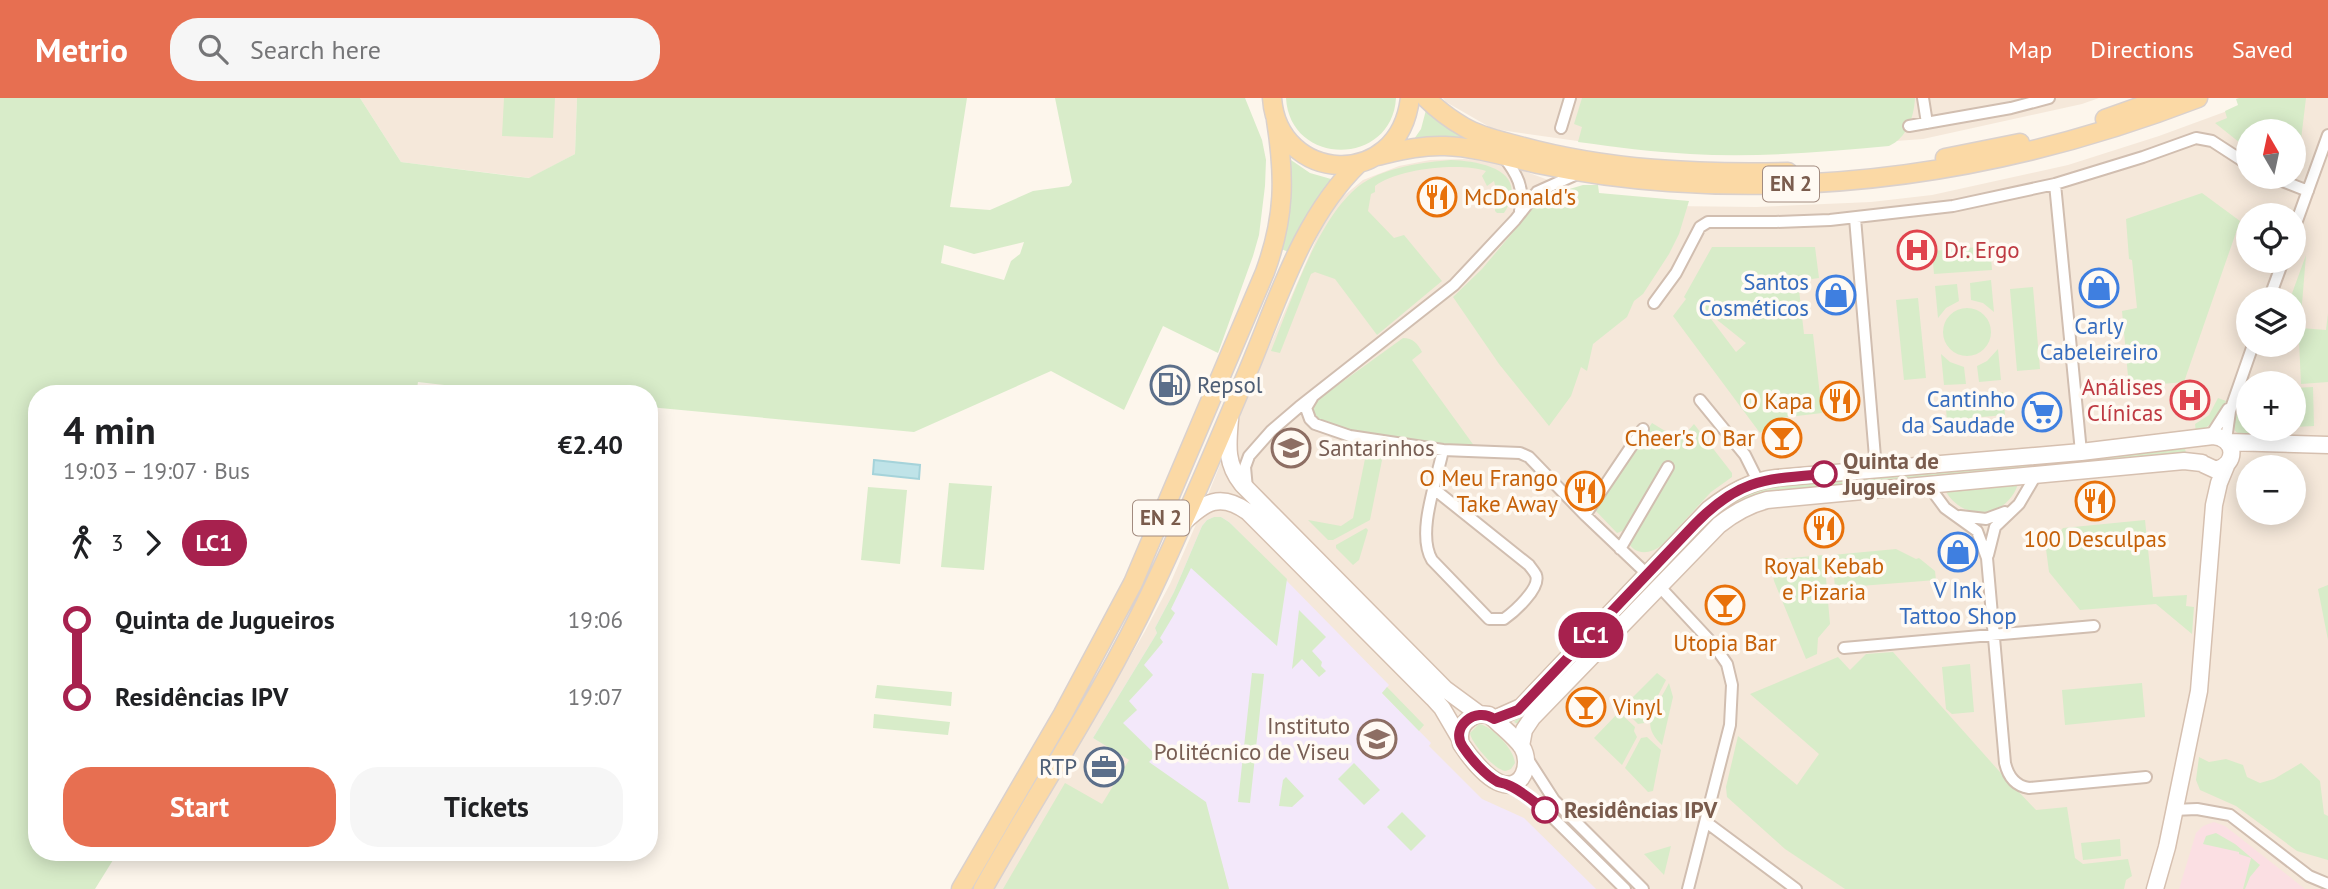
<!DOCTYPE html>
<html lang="en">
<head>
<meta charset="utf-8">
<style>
  :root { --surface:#fff; --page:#f6f6f6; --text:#202124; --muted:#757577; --accent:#e76f51 }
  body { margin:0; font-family:"PT Sans",sans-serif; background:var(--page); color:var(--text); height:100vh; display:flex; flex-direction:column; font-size:26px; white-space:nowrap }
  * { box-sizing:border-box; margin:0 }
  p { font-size:23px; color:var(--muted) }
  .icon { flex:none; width:38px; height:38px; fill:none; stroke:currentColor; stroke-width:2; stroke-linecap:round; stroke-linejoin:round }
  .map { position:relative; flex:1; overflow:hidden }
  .details { position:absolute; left:28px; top:287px; width:630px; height:476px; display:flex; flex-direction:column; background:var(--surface); border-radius:28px; box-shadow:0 4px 18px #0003 }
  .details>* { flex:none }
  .badge { padding:0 14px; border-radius:23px; font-size:24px; line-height:46px }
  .needle { width:46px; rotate:351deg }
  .buttons { position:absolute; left:2236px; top:21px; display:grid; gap:14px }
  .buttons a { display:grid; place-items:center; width:70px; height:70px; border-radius:50%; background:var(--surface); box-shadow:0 4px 18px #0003; font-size:35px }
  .map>.badge { position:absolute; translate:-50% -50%; box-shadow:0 0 0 4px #fff }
  .legs { display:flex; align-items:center; gap:10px; height:77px; padding:0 35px; font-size:23px }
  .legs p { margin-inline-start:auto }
  .headline { display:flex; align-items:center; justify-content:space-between; height:119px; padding:0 35px }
  h1 { font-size:38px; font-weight:700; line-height:52px }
  .button { display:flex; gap:14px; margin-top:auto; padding:14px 35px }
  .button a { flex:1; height:80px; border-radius:28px; background:var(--accent); color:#fff; font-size:28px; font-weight:700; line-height:80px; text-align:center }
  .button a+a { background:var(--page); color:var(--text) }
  ul { padding:0 35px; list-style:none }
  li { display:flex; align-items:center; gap:24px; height:77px; font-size:26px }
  li i { display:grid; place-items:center; width:10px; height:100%; margin:0 9px; background:currentColor }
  li i::after { content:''; width:18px; height:18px; margin:-9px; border:5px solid; border-radius:50%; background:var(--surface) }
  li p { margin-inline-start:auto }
  li:first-child i { background:linear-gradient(#0000 50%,currentColor 0) }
  li:last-child i { background:linear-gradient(currentColor 50%,#0000 0) }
  header { display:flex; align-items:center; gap:42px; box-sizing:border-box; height:98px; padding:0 35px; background:var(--accent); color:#fff }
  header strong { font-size:33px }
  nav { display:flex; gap:38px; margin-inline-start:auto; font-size:24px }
  .search { width:490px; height:63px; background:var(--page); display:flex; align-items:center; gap:18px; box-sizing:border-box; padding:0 24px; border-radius:28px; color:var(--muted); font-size:26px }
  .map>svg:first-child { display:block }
  .residential { fill:#f5e8da; fill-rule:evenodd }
  .education { fill:#f3e8fa }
  .medical { fill:#fbdfe3 }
  .green { fill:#d8ecc9; fill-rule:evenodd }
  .water { fill:#bfe3e8; stroke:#a5d3da; stroke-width:2 }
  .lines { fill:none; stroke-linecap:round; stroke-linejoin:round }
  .street-casing { stroke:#d1beb0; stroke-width:14 }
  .secondary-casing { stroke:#d6c0b0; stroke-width:19 }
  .primary-casing { stroke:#dad1cd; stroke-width:21 }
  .street { stroke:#fff; stroke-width:10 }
  .secondary { stroke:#fff; stroke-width:16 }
  .primary { stroke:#fbd9a5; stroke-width:18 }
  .line-1-casing { stroke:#fff; stroke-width:16 }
  .line-1 { stroke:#a7214e; stroke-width:10 }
  .stop-1-dot { fill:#fff; stroke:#a7214e; stroke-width:3.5 }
  .labels { text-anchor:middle; stroke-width:7; stroke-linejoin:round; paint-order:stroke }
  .shield { fill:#fffaf3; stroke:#a28b7f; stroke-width:2 }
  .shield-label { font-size:21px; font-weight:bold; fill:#7a5c4d }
  .food-label { font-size:23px; fill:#c56008; stroke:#fffaf3; text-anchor:end }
  .health-label { font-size:23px; fill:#be3a42; stroke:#fffaf3; text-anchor:start }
  .shop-label { font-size:23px; fill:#366cbe; stroke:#fffaf3; text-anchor:end }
  .service-label { font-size:23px; fill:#4e5e75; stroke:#fffaf3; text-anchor:start }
  .education-label { font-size:23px; fill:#785e54; stroke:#fffaf3; text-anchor:start }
  .stop-label { font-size:23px; font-weight:bold; fill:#7a5c4d; stroke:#fffaf3; text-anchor:start }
</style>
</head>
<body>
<header>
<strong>Metrio</strong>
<div class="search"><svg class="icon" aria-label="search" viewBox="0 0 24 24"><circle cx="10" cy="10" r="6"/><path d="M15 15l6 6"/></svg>Search here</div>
<nav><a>Map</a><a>Directions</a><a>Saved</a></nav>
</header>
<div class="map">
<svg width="2328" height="791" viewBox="0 0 2328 791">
  <rect width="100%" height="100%" fill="#fdf6ec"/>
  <path class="residential" d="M360,0H577L575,56L530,80L401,64Z
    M1443,0H2099L2082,6L1923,41L1813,49L1606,47L1493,31L1446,4Z
    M2254,0H2328V791H993L1144,535L1170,486L1200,417L1245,304L1326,119L1341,100L1363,82L1399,68L1430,62L1464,61L1497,63L1583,95L1671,108L1756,109L1871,104L1932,97L2068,67L2159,38L2238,9ZM2249,33H2294V79H2249ZM2249,117H2294V163H2249ZM2249,201H2294V247H2249ZM2249,285H2294V331H2249ZM2249,369H2294V415H2249Z"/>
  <path class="education" d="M1214,419H1221L1229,424L1389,587L1382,595L1431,645L1429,648L1482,701L1524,720L1596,791H1229L1206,708L1093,640L1157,535L1155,530L1174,494L1202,428L1207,422Z"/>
  <path class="medical" d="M2214,724L2225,728L2305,791H2179L2196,735L2203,728Z"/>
  <path class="green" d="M0,0H360L401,64L529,80L575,56L577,0H967L950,109L990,112L1033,93L1069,88L1072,84L1055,0H1245L1262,42L1266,62L1265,88L1259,137L1253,158L1218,255L1163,228L1124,312L1051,273L914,334L649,309V296H522L418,284L416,296H37V754H118L95,791H0ZM1024,144L1020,156L1011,163L1004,182L941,165L944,147L974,156Z
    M504,0H555L553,40L502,38Z
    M1286,0H1396C1392,69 1290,69 1286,0Z
    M1582,0H1915C1914,19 1907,40 1889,48C1824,54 1756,60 1690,56C1653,54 1615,49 1578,44L1582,29L1574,26Z
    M2239,0H2306L2299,58L2294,68V33H2249V52L2215,25L2227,20L2225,13L2238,7L2236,1Z
    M1426,12L1435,20L1479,44H1412L1421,31Z
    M1291,62L1310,75L1331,81L1312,110L1294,156L1281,151L1290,103Z
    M1451,62C1482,63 1531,73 1504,115H1497L1495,113V107L1499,104L1494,83L1487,88L1482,78L1486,73C1459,64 1397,71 1375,88V94L1371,96L1368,113L1394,140L1404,137L1442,183L1377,237L1335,181L1315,174L1311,176L1280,255L1271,253C1291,204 1319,115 1363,85C1387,69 1424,64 1451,62Z
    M1583,87H1598L1599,95L1689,103L1679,136L1669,156L1643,196L1634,203L1627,219L1593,246L1587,273L1581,269L1571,298L1549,328L1499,266L1453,199L1482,171L1535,108L1556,95Z
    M2202,95L2240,123L2184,284L2129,289L2122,213L2137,210L2132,162L2129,161L2126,121Z
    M1990,148L1992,172L1934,176L1932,153Z
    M1712,149H1815L1819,180L1798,183L1804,236H1813L1822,315L1780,320L1760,335L1673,218L1686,201L1684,199ZM1705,213H1706L1746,245L1736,254Z
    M2306,157L2301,218H2294V201H2290Z
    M1991,182L1994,214L1983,205L1971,202L1970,185Z
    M1957,186L1959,203L1946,210L1938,220L1935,188Z
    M2033,189L2040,271L2017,273L2010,191Z
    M1918,200L1926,280L1904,282L1896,202Z
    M1943 234a24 24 0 1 1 48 0a24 24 0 1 1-48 0Z
    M2328,215V284L2301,286L2299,243H2294V222L2301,223V230L2326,232Z
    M1403,240C1413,240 1418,246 1422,254L1412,262L1475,349L1402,344L1352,335L1314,321L1311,311L1316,303Z
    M1998,251L2001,282L1979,284L1977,268L1987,263Z
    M1941,256L1950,264L1964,269L1966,286L1944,287Z
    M2313,289L2314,328L2294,329V290Z
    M2003,294L2005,317L1947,322L1945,300Z
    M2218,300L2226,303C2219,318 2212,329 2196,334L2195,326L2209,317Z
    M2240,308L2245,309L2249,320V331L2257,333L2256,337L2239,336L2235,333L2234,323Z
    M1652,325L1680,342L1694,326L1732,375V379L1711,394L1662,447C1651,456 1635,458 1628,444L1672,370L1668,363L1625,432L1617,435L1594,411Z
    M2185,350L2186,356L1774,393C1747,398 1727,408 1707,426L1518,626L1514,624L1713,418C1732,400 1748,393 1773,387Z
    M1366,356L1378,358L1382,362L1370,422L1333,442H1328L1308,422L1341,428L1353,420Z
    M949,385L992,388L984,472L941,469Z
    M2018,386C2007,421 1962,424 1945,392Z
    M868,389L907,392L900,466L861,462Z
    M1214,419H1221L1229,424L1287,481L1277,548L1191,470L1171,511L1175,515L1160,540L1163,544L1144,567L1153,577L1129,603L1137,612L1123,625L1156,657L1149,664L1206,704L1229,791H1003L1065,685L1102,706L1129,662L1093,640L1157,535L1155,530L1174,494L1202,428L1207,422Z
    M2145,422L2153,499L2187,497L2186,508L2194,509L2192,536L2156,506L2080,512L2049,474L2046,451L2063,430Z
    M1366,430L1368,432L1359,462L1353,467L1336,450V447Z
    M1896,451L1916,461L1919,460L1935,473L1936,482L1835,490L1832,457Z
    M1824,457L1830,526L1818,540L1817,556L1806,561L1774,483L1771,466L1774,462L1779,461Z
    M2328,487V542L2318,491Z
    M1299,512L1326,539L1312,553L1322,564L1321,568L1326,573L1319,579L1302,561L1292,571Z
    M1893,554L1999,673L2036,712L2067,709L2075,760L2083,766L2128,761L2132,778L2126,782L2124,791H1845L1785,751L1727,699L1726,689L1738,638L1797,687L1819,656L1750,596L1838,559L1850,572L1866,556Z
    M1970,566L1974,614L1952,616L1946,611L1942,569Z
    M1252,575L1264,576L1250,705L1238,704Z
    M1657,575L1666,582L1644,625L1638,626L1622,610Z
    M1669,585L1673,599L1662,647C1638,625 1656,611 1669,585Z
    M2142,585L2145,619L2065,627L2062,592Z
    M877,587L952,594L951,608L875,600Z
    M1387,589L1424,627L1419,633L1382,595Z
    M1619,614L1635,629L1634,633L1637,639L1622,667L1594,640Z
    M874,616L950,624L948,637L873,630Z
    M1479,626C1492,628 1514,651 1515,665L1511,671C1506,673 1505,674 1500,671C1491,667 1471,644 1470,635Z
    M1647,639L1661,652L1653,693L1648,694L1625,670L1641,640Z
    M2199,659L2209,664L2226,661L2243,667L2247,679L2260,685L2274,681L2301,665L2320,683L2324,716L2328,718V762L2297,753L2236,708L2200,692L2196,682Z
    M1354,665L1380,692L1364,707L1338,681Z
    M1286,679L1304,698L1292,709L1279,708L1283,682Z
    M1402,714L1426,738L1411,753L1387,729Z
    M2216,735L2235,746L2260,767L2250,779L2245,791H2243L2251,760L2239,756V754L2203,746L2206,738Z
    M2120,741L2121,758L2083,762L2081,745Z
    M1671,748L1664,777L1644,756Z"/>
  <path class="water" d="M874,362L920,367L919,381L873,376Z"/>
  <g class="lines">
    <defs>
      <path id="street" d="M1923,0L1927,25
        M1909,28L2011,10L2049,0
        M1561,30L1570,0
        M1503,58C1517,76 1525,90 1520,113
        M2272,79L2308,93
        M2055,86L2081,354
        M1855,120L1876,371
        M2294,131L2328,37
        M2269,201L2283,163
        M1654,205L1676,175L1700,129L1708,124H1776L1830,122L1953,108L2055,86L2143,59L2196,40L2212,43L2249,67
        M1312,300L1306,310L1310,321L1315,326L1350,338L1443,352L1520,355L1529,359L1585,417L1647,476
        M1700,302L1745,357L1758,383
        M2210,339L2228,311
        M2226,342L2230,313L2253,247
        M1928,387L1945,410L1977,433L1987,460L2005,665C2008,678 2015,688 2029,690L2146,679
        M1247,391L1245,369L1249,358L1271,333L1299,309L1454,187L1515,122L1537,94L1577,76
        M1434,391L1529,467C1531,470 1534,473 1536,477C1541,490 1514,514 1504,521H1489L1432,462C1416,435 1437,382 1443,352
        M1585,417L1643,331
        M1960,418L1986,421L2005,414
        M1620,451L1668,369
        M1988,457L1995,429L2019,406L2036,377
        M1659,488L1713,546L1727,566L1732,587L1730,627L1688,791
        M1844,550L2094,528
        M1527,660L1554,702L1643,791
        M1508,686L1545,712L1625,791
        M2173,712L2197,711L2230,717L2309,778L2328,786
        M1706,724L1796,791"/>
      <path id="secondary" d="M1230,321C1228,346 1225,365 1242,386L1445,591L1479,616
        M2228,344L2328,347
        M1183,425C1205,404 1220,394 1248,414L1433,600L1442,610L1459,639
        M1479,616L1489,617L1494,621C1503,630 1515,639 1522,649C1532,665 1523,694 1500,685C1485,679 1469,658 1461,646C1457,630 1465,621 1479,616Z
        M1494,621L1521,609L1709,411C1730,395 1750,383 1776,380L2081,354L2213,338C2236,340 2238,366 2216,372L2203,366
        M1521,648L1524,632L1532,620L1719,427C1734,415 1748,407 1767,402L2184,363L2202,365
        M2155,791L2167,749L2199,593L2214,407L2219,385L2226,368"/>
      <path id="primary" d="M1272,0C1278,85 1399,94 1410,0
        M1426,0C1437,11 1450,21 1464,29C1481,39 1502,43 1520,48C1607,72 1698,76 1788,74
        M2105,21L2164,0
        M1377,58C1399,53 1422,47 1445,48C1476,49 1508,59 1538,66C1581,75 1625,81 1669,84C1853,97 2027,66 2198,0
        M1945,60L2020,45
        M961,791L1063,616L1133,485L1265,174C1285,119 1285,79 1276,22
        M983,791C1039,691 1103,596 1152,492C1186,420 1217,347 1248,273C1278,202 1302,120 1359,65"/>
    </defs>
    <use href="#street" class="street-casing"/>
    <use href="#secondary" class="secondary-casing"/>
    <use href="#primary" class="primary-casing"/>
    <use href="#street" class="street"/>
    <use href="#secondary" class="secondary"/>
    <use href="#primary" class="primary"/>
  </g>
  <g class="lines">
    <defs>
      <path id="line-1" d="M1545,712C1534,704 1521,692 1508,687C1505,685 1501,685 1498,684C1485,677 1471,661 1463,649C1449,629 1476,608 1494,621L1518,612L1695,426C1739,381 1764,381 1824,376"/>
    </defs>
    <use href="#line-1" class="line-1-casing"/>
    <use href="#line-1" class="line-1"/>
  </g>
  <defs>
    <symbol id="restaurant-ring" viewBox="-11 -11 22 22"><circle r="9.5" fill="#fffaf3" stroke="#e8710a" stroke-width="1.5"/><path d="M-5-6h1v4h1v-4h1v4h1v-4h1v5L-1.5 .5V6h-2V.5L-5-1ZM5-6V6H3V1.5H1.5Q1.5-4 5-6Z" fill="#e8710a"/></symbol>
    <symbol id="hospital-ring" viewBox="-11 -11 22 22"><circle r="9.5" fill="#fffaf3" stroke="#e0444e" stroke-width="1.5"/><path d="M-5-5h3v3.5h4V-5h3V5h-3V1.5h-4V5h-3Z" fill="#e0444e"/></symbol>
    <symbol id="shop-ring" viewBox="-11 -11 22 22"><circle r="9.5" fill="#fffaf3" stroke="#3f7fe0" stroke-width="1.5"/><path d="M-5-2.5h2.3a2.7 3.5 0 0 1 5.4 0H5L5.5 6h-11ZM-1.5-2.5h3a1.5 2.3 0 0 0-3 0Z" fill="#3f7fe0"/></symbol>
    <symbol id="fuel-ring" viewBox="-11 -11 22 22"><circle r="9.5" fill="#fffaf3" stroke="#5c6f8a" stroke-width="1.5"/><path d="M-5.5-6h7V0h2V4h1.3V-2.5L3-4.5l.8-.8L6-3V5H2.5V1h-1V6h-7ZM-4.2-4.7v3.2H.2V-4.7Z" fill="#5c6f8a"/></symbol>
    <symbol id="supermarket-ring" viewBox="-11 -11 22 22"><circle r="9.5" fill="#fffaf3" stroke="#3f7fe0" stroke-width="1.5"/><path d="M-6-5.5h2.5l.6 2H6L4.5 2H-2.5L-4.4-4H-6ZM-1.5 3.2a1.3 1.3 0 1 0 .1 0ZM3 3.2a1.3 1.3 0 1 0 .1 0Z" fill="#3f7fe0"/></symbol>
    <symbol id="bar-ring" viewBox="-11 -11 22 22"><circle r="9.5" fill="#fffaf3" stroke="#e8710a" stroke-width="1.5"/><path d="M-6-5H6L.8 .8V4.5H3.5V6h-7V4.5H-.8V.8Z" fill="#e8710a"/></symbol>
    <symbol id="school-ring" viewBox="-11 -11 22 22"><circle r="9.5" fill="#fffaf3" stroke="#8d6e63" stroke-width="1.5"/><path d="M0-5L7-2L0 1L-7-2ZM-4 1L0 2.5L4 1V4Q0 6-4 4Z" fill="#8d6e63"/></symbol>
    <symbol id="university-ring" viewBox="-11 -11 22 22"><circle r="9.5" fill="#fffaf3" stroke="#8d6e63" stroke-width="1.5"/><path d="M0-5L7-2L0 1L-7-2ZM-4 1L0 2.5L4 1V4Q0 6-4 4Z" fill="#8d6e63"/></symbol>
    <symbol id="office-ring" viewBox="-11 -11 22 22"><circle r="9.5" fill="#fffaf3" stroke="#5c6f8a" stroke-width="1.5"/><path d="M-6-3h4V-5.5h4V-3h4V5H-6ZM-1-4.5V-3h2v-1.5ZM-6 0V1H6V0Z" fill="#5c6f8a"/></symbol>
  </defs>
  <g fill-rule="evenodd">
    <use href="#restaurant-ring" x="1415" y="77" width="44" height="44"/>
    <use href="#hospital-ring" x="1895" y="130" width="44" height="44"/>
    <use href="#shop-ring" x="2077" y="168" width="44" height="44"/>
    <use href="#shop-ring" x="1814" y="175" width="44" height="44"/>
    <use href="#fuel-ring" x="1148" y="265" width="44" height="44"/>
    <use href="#hospital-ring" x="2168" y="280" width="44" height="44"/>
    <use href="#restaurant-ring" x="1818" y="281" width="44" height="44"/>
    <use href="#supermarket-ring" x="2020" y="292" width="44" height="44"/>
    <use href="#bar-ring" x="1760" y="318" width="44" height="44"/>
    <use href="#school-ring" x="1269" y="328" width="44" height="44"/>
    <use href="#restaurant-ring" x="1563" y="371" width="44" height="44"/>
    <use href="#restaurant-ring" x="2073" y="381" width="44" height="44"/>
    <use href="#restaurant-ring" x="1802" y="408" width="44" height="44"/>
    <use href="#shop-ring" x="1936" y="432" width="44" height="44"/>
    <use href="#bar-ring" x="1703" y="485" width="44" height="44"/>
    <use href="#bar-ring" x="1564" y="587" width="44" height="44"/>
    <use href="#university-ring" x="1355" y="619" width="44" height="44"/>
    <use href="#office-ring" x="1082" y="647" width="44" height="44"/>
  </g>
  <g class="stop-1-dot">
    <circle cx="1824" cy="376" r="12"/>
    <circle cx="1545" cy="712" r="12"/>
  </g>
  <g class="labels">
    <g class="shield">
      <rect x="1763" y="68.5" width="56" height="35" rx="5"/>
      <rect x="1133" y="402.5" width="56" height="35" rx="5"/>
    </g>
    <g class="shield-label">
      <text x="1791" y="93">EN 2</text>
      <text x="1161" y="427">EN 2</text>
    </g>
    <g class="food-label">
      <text x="1464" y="107" text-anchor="start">McDonald's</text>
      <text x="1813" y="311">O Kapa</text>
      <text x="1755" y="348">Cheer's O Bar</text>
      <text x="1558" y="388">O Meu Frango<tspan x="1558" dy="26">Take Away</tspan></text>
      <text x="2095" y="449" text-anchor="middle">100 Desculpas</text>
      <text x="1824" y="476" text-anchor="middle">Royal Kebab<tspan x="1824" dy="26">e Pizaria</tspan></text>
      <text x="1725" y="553" text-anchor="middle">Utopia Bar</text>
      <text x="1613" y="617" text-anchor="start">Vinyl</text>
    </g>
    <g class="health-label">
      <text x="1944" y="160">Dr. Ergo</text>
      <text x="2163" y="297" text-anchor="end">Análises<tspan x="2163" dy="26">Clínicas</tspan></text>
    </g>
    <g class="shop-label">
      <text x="1809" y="192">Santos<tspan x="1809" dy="26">Cosméticos</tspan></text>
      <text x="2099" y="236" text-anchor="middle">Carly<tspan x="2099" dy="26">Cabeleireiro</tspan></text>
      <text x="2015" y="309">Cantinho<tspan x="2015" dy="26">da Saudade</tspan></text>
      <text x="1958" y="500" text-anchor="middle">V Ink<tspan x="1958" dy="26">Tattoo Shop</tspan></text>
    </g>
    <g class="service-label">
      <text x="1197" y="295">Repsol</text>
      <text x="1077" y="677" text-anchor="end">RTP</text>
    </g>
    <g class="education-label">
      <text x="1318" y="358">Santarinhos</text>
      <text x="1350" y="636" text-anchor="end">Instituto<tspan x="1350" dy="26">Politécnico de Viseu</tspan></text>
    </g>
    <g class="stop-label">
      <text x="1843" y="371">Quinta de<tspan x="1843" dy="26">Jugueiros</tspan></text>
      <text x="1564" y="720">Residências IPV</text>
    </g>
  </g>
</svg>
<div class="buttons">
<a><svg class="needle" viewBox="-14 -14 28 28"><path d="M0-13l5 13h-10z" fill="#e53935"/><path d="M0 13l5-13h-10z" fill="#757577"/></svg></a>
<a><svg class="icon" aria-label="locate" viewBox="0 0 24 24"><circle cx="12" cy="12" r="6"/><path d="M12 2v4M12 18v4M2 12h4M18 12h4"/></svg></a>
<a><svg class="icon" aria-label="layers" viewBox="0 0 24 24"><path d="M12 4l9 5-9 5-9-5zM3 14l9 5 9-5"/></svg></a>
<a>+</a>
<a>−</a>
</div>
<b class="badge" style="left:1591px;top:537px;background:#a7214e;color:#fff">LC1</b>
<section class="details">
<div class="headline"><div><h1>4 min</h1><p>19:03 – 19:07 · Bus</p></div><b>€2.40</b></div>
<div class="legs"><svg class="icon" aria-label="walk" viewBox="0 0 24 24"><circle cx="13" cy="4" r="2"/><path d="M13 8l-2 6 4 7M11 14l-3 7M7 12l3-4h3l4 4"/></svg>3<svg class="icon" aria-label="forward" viewBox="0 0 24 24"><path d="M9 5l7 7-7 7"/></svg><b class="badge" style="background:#a7214e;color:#fff">LC1</b></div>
<ul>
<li><i style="color:#a7214e"></i><b>Quinta de Jugueiros</b><p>19:06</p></li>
<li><i style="color:#a7214e"></i><b>Residências IPV</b><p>19:07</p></li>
</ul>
<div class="button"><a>Start</a><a>Tickets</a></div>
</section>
</div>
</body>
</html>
